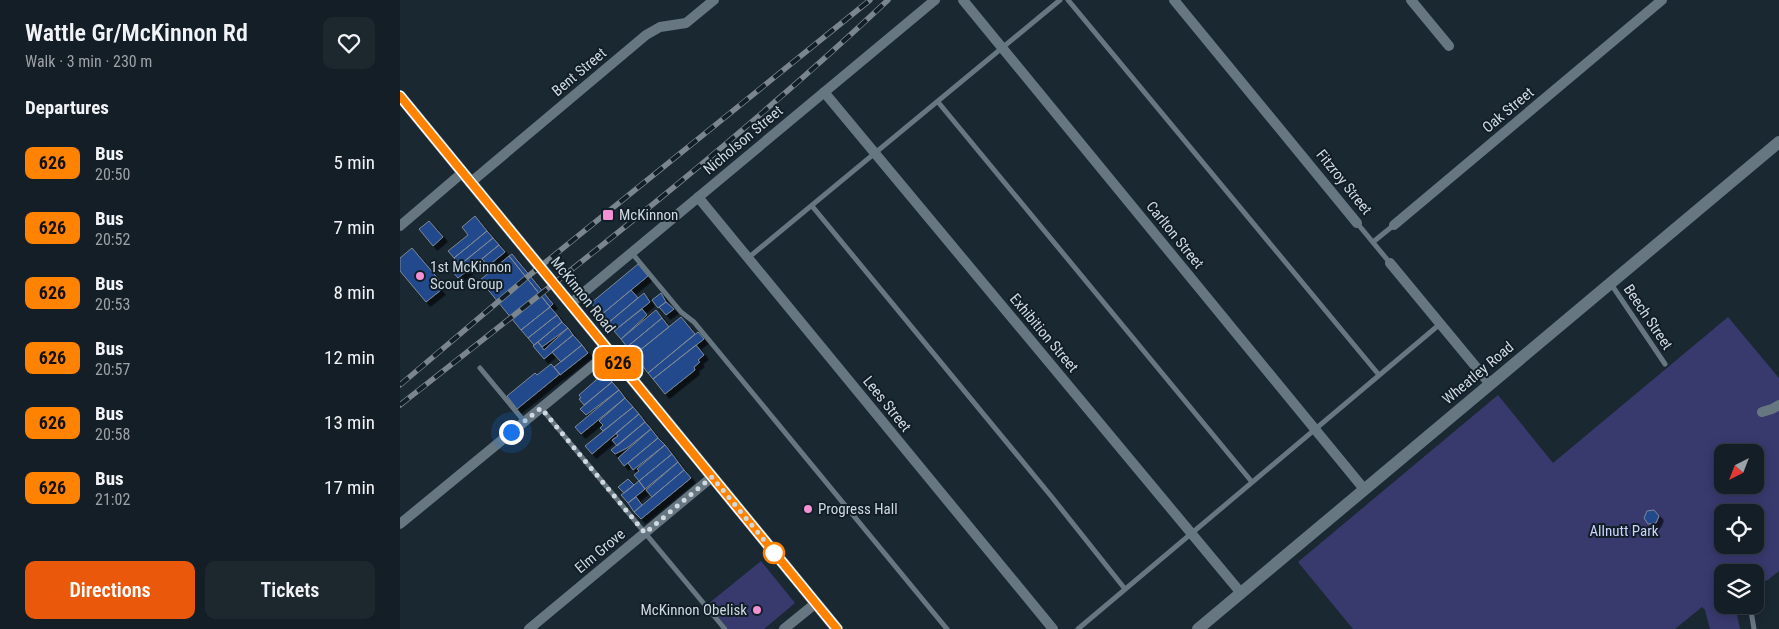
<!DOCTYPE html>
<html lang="en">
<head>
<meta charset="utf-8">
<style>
  :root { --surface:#141e26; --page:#1d272e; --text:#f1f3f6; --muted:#9da2a7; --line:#333c43; --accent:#ea580c }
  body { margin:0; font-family:"Roboto Condensed",sans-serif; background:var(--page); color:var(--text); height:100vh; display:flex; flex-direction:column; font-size:19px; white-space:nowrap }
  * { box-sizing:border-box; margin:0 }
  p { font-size:16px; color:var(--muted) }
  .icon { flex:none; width:28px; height:28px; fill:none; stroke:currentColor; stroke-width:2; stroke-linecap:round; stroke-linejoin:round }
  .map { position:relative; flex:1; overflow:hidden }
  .sheet { display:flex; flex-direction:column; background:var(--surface); width:400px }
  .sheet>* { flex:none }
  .badge { padding:0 10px; border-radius:8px; font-size:18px; line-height:32px }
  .needle { width:32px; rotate:222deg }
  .buttons { position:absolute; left:1314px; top:444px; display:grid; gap:10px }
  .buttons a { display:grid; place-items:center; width:50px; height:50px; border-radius:10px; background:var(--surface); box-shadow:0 2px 12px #0003,0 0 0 1px var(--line); font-size:25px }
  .you { position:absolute; width:25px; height:25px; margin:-12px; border:4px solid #fff; border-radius:50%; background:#1a73e8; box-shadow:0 0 0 8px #1a73e833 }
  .map>.badge { position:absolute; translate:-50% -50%; box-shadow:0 0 0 2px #fff }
  h2 { padding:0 25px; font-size:19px; line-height:45px }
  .round { display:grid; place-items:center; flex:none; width:52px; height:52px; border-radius:10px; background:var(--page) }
  .overview { display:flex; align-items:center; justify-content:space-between; height:85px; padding:0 25px }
  h1 { font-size:24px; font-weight:600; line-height:38px }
  .cta { display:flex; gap:10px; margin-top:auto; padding:10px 25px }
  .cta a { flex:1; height:58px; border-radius:10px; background:var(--accent); color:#fff; font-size:20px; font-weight:600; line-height:58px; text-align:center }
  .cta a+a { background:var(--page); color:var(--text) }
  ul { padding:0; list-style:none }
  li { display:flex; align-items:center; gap:15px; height:65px; padding:0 25px }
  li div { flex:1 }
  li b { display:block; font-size:19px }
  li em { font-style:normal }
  li .badge { min-width:55px; font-weight:700; text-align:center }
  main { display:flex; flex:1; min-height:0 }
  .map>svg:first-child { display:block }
  .green { fill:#38396d; fill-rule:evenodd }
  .building { fill:#234a8c; stroke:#7d8796; filter:url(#shadow) }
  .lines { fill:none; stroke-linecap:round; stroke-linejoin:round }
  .lane { stroke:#677782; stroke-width:5 }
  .street { stroke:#677782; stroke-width:10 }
  .secondary { stroke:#677782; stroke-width:12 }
  .rail-casing { stroke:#7a858d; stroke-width:5.5 }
  .rail { stroke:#111e28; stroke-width:4; stroke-dasharray:11; stroke-linecap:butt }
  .line-casing { stroke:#fff; stroke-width:11 }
  .line { stroke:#ff8200; stroke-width:8 }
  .walk { stroke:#d0d9df; stroke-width:5; stroke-dasharray:0 9 }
  .poi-dot { fill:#f391d5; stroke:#111e28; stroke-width:2 }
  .stop-dot { fill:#fff; stroke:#ff8200; stroke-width:2.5 }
  .labels { text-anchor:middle; stroke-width:4; stroke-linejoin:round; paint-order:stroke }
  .street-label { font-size:15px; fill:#d0d9df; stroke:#111e28 }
  .poi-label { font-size:15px; fill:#d0d9df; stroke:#111e28; text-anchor:start }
  .park-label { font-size:15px; fill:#cfd4ff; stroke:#111e28 }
</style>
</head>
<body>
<main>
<section class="sheet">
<div class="overview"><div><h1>Wattle Gr/McKinnon Rd</h1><p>Walk · 3 min · 230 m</p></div><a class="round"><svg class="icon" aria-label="heart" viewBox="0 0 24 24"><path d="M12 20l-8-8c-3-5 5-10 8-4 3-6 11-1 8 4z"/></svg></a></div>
<h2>Departures</h2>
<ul>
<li><span class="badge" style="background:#ff8200;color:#111">626</span><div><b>Bus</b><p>20:50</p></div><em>5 min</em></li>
<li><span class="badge" style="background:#ff8200;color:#111">626</span><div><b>Bus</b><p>20:52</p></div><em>7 min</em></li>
<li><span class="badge" style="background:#ff8200;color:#111">626</span><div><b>Bus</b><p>20:53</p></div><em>8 min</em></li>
<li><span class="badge" style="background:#ff8200;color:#111">626</span><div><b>Bus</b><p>20:57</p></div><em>12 min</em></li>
<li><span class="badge" style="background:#ff8200;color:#111">626</span><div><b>Bus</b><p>20:58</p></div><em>13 min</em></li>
<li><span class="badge" style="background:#ff8200;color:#111">626</span><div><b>Bus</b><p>21:02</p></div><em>17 min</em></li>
</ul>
<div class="cta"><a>Directions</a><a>Tickets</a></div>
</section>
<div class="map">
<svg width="1379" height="629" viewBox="0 0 1379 629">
  <defs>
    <filter id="shadow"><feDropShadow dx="4.5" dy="4.5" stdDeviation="0" flood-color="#0009"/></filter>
  </defs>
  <rect width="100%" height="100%" fill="#1a2832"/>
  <path class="green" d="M1328,317L1379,378V571L1368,580L1355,584V572H1322V605H1335L1340,629H1310L1305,610L1302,607L1275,629H953L898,562L1098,395L1153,463ZM1322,452H1355V485H1322ZM1322,512H1355V545H1322Z
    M361,561L395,603L364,629H328L308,604Z"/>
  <path class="building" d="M75,216L87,231L54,258L48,251L68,235L62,227Z
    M29,221L43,237L33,246L19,229Z
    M87,231L93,238L60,265L54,258Z
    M93,238L99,245L58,278L52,271Z
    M99,245L105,252L88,266L82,259Z
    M12,248L40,281L36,285L41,290L26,302L0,271V258Z
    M112,254L153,304L150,307L109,256Z
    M109,256L150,307L121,330L80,280Z
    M238,264L248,276L201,315L191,303Z
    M231,290L238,298L208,323L201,315Z
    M244,293L250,302L214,331L208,323Z
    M261,293L266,302L258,308L252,300Z
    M266,302L274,309L266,315L259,307Z
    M150,307L157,315L128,338L121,330Z
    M242,309L247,315L221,339L214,331Z
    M256,310L262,318L227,347L221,339Z
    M157,315L162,322L134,345L128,338Z
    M281,317L295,334L248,373L234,355Z
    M262,318L269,327L234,355L227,347Z
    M162,322L168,328L142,347L138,342Z
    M168,328L173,335L144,359L133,346L138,342L144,350Z
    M298,332L304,339L253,379L248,373Z
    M173,335L182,345L161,362L152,352Z
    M182,345L188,353L160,375L154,367Z
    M296,345L304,355L298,360L300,362L294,367L295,370L265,394L253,379Z
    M151,364L160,374L117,409L107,396L135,373L137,375Z
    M204,373L212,382L184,405L179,399L181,398L179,395Z
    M212,382L219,390L186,415L180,409Z
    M219,390L225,398L181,434L175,427Z
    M225,398L233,407L203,431L200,428L203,425L199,421Z
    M233,407L239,414L192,454L185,446Z
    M239,414L245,422L217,446L212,440L218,436L216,433Z
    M245,422L251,429L227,448L215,454L211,450Z
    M251,429L258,438L224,466L218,458Z
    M258,438L265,445L233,470L228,463Z
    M265,445L272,454L239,481L234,475L239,471L237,469Z
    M272,454L278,462L245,489L239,481Z
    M278,462L284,470L252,497L246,490Z
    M284,470L291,478L241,519L234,512Z
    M228,479L234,485L224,493L218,487Z
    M239,481L245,489L228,503L221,495Z
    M236,497L242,505L234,512L228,503Z
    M1254,510L1259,516L1256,523L1248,524L1244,518L1247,511Z"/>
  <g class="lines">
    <path class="lane" d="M668,0L979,375
      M538,102L852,482
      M412,206L651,496L725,589
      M957,223L990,263
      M973,242L994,225
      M231,252L281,312L294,322L547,629
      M348,258L660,0
      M1211,284L1265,364
      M80,368L124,421
      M141,408L325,629
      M1350,605L1354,629
      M678,629L1040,324"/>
    <path class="street" d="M563,0L964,489
      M774,0L957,223
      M1011,0L1049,46
      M424,92L841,593
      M70,183L246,35L260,27L286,23L314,0
      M298,197L653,629
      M994,225L1262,0
      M0,226L62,173
      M990,263L1090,384
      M170,304L535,0
      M1362,412L1372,409L1379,405
      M0,524L209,352
      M129,629L312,477
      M384,629L416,603"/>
    <path class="secondary" d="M0,96L437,629
      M798,629L1379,142"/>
    <defs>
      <path id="rail" d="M0,385L126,278L470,0
        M0,405C166,274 334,145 488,0"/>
    </defs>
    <use href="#rail" class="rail-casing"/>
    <use href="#rail" class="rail"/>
  </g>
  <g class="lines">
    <defs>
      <path id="line" d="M0,96L437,629"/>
    </defs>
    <use href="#line" class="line-casing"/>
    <use href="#line" class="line"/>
    <path class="walk" d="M111,432L141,408L245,533L312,477L378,557L374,553"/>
  </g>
  <g class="poi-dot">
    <rect x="202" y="209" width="12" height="12" rx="2.5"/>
    <circle cx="20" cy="276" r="5"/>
    <circle cx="408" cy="509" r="5"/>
    <circle cx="357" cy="610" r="5"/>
  </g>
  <circle class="stop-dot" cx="374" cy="553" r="10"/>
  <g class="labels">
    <g class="street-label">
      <text transform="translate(179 72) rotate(-40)" y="5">Bent Street</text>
      <text transform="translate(1108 110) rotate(-40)" y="5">Oak Street</text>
      <text transform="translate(343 140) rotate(-40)" y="5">Nicholson Street</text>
      <text transform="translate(944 182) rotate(51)" y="5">Fitzroy Street</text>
      <text transform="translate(775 235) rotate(51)" y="5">Carlton Street</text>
      <text transform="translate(183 295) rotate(51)" y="5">McKinnon Road</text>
      <text transform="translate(1248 317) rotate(56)" y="5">Beech Street</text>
      <text transform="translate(644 333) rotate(50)" y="5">Exhibition Street</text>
      <text transform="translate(1078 373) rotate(-40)" y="5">Wheatley Road</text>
      <text transform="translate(487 404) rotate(51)" y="5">Lees Street</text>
      <text transform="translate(200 551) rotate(-40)" y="5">Elm Grove</text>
    </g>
    <g class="poi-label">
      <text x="219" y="220">McKinnon</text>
      <text x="30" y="272">1st McKinnon<tspan x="30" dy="17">Scout Group</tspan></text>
      <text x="418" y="514">Progress Hall</text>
      <text x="347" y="615" text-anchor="end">McKinnon Obelisk</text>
    </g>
    <g class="park-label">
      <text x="1224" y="536">Allnutt Park</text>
    </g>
  </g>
</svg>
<div class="buttons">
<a><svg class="needle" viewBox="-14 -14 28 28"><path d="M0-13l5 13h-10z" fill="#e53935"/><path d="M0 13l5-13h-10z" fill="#9da2a7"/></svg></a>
<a><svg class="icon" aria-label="locate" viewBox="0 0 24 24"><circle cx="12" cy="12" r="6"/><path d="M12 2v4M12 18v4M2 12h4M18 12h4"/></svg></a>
<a><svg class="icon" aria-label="layers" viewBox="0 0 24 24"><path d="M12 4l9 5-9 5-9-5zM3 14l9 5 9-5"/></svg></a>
</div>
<div class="you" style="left:111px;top:432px"></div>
<b class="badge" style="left:218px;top:363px;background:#ff8200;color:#111">626</b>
</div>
</main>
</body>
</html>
